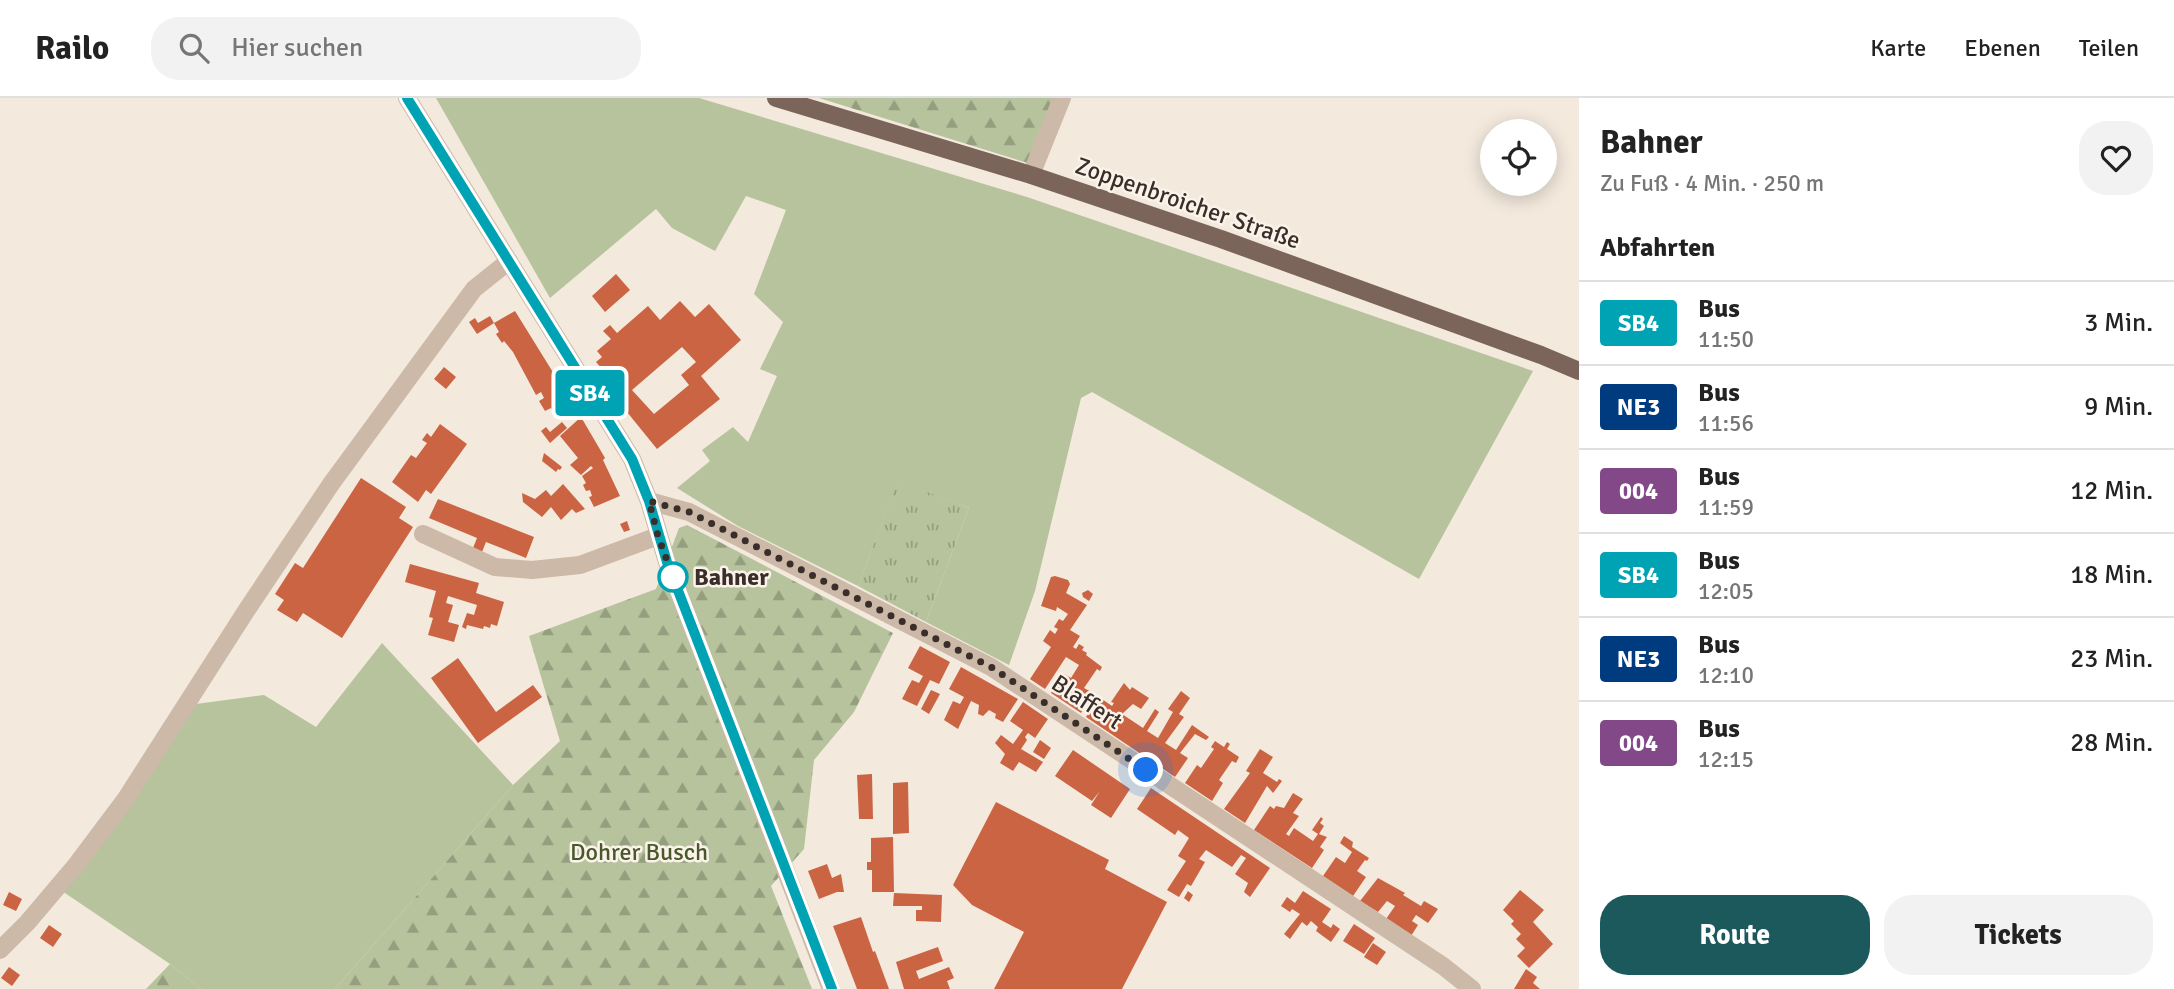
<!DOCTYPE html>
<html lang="de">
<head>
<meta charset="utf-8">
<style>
  :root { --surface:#fff; --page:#f2f2f2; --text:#222; --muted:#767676; --line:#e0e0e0; --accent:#1c595d }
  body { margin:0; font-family:Signika,sans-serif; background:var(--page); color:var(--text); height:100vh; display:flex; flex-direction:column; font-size:26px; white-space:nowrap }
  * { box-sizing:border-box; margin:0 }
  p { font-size:23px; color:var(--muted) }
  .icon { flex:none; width:38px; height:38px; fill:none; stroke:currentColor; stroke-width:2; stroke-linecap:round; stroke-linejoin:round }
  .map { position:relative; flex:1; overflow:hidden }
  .panel { display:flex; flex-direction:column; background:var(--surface); width:595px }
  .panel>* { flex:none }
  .badge { padding:0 14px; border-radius:5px; font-size:24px; line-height:46px }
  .tools { position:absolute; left:1480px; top:21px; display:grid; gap:14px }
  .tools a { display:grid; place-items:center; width:77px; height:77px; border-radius:50%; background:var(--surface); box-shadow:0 4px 18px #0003; font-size:35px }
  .you { position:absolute; width:35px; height:35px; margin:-18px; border:5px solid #fff; border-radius:50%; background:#1a73e8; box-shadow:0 0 0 10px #1a73e833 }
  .map>.badge { position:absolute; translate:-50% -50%; box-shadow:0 0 0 4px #fff }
  h2 { padding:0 21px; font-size:26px; line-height:63px }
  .round { display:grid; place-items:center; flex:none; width:74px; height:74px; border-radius:28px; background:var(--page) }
  .headline { display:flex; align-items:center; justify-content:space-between; height:119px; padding:0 21px }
  h1 { font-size:33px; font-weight:700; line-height:52px }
  .button { display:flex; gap:14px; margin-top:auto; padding:14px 21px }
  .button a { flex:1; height:80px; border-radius:28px; background:var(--accent); color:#fff; font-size:28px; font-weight:700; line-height:80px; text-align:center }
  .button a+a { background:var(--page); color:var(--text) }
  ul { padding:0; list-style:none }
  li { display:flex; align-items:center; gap:21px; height:84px; padding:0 21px; border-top:2px solid var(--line) }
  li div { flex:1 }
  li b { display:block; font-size:26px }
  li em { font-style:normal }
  li .badge { min-width:77px; font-weight:700; text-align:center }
  header { display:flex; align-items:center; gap:42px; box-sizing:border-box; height:98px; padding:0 35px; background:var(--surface); border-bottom:2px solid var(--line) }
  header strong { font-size:33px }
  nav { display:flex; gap:38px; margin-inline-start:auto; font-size:24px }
  .search { width:490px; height:63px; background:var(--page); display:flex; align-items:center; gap:18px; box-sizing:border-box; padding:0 24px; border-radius:28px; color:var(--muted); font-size:26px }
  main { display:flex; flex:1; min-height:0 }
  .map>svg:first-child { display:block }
  .green { fill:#b6c39c }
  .forest { fill:url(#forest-firs) }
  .park { fill:url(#park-tufts) }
  .building { fill:#cb6443; fill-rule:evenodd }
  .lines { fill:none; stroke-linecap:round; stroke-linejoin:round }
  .minor { stroke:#ccb9a8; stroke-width:18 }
  .major { stroke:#7b6459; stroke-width:18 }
  .line-casing { stroke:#fff; stroke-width:16 }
  .line { stroke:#00a3b4; stroke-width:10 }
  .walk { stroke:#392e29; stroke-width:7; stroke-dasharray:0 12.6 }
  .stop-dot { fill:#fff; stroke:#00a3b4; stroke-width:3.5 }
  .labels { text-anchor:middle; stroke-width:5; stroke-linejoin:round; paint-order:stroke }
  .street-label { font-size:24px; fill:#392e29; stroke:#fbf3ea }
  .stop-label { font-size:24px; font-weight:bold; fill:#392e29; stroke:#fbf3ea; text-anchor:start }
  .park-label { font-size:24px; fill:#48582b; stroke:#fbf3ea }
</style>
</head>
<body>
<header>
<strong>Railo</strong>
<div class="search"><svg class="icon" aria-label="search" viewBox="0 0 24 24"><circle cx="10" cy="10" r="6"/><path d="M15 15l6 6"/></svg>Hier suchen</div>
<nav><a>Karte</a><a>Ebenen</a><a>Teilen</a></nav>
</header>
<main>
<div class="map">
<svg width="1579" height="891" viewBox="0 0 1579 891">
  <defs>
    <pattern id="forest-firs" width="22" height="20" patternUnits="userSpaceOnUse" patternTransform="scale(1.75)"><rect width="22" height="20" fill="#b6c39c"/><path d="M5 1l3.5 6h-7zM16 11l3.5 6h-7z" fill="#959f7f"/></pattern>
    <pattern id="park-tufts" width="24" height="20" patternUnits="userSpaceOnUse" patternTransform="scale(1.75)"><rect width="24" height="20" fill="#b6c39c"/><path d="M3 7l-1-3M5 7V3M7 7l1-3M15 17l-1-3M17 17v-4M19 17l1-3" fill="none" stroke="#959f7f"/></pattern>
  </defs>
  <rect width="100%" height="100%" fill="#f3e9dd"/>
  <path class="green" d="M436,0H699L1027,99L1533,273L1419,481L1092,294L1081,300L1035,493L1009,567L926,524L969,410L898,384L858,488L738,428L677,390L710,363L702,352L733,329L748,344L777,278L760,271L783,224L754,196L786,112L746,98L715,153L672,130L656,111L550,200Z
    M382,545L513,687L335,891H201L170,866L62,793L196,606L264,597L316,629Z"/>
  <path class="forest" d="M819,0H1062L1034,67Z
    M687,427L893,535L854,614L814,662L804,751L771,788L812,891H335L513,687L560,643L529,538L656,491L679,430Z
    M170,866L201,891H146Z"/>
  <path class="park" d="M898,383L969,410L926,524L858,488Z"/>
  <path class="building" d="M616,176L630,192L605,214L592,198Z
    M680,203L695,219L709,206L741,242L701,278L720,301L657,351L610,293L623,282L618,277L612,282L596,264L602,259L597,253L611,241L603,233L610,227L617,235L648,208L660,222ZM682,249L696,264L681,277L689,287L654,316L632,292Z
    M515,213L572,305L554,315L551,310L545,313L539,303L544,300L541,294L536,297L513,254L504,243L502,245L496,236L499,234L494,225Z
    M490,218L494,225L477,236L469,224L475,220L478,225Z
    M444,269L456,279L446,291L434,281Z
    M581,319L605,360L603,362L620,398L594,409L589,399L592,398L590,392L586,393L583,387L586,385L582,378L593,370L591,368L581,377L570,367L578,360L560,338Z
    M562,324L567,330L550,345L541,333L546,329L550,334Z
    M440,326L467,346L431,396L426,392L418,404L392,384L411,357L416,360L427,345L422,342L427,335L431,339Z
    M544,355L562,369L560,372L558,371L556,374L542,363Z
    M361,380L406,409L399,420L413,429L342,540L303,515L297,524L277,512L284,502L275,496L295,465L303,470Z
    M563,386L585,411L576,415L572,411L561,422L551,409L542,419L523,404L522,395L535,401L546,392L551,398Z
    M438,401L534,439L526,460L486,444L482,454L473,450L477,440L429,420Z
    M627,423L630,432L624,434L620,426Z
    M410,466L479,485L476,495L504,504L497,528L491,526L490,530L484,528L483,531L467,527L466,531L462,529L467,515L474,517L477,507L448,498L446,505L453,507L448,524L459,527L454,544L428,537L433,520L429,519L436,493L405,484Z
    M1055,478L1068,482L1070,486L1066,495L1087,507L1070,532L1080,538L1073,549L1076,551L1079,546L1084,549L1082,552L1087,555L1086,557L1102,569L1100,573L1097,571L1084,590L1093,595L1081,615L1051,595L1064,576L1071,580L1079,567L1066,559L1045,591L1030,581L1051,549L1043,543L1050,532L1055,536L1058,531L1054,529L1059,521L1063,523L1068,516L1057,509L1056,513L1041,508L1051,479Z
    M1088,492L1093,496L1089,503L1083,499L1082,495Z
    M920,548L950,564L939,586L930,582L917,608L902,601L912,582L919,585L923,578L908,570Z
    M458,560L496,614L533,587L542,599L478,645L431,580Z
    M961,569L1018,601L1003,624L995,620L996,616L989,612L983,618L978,616L979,607L971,603L958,631L944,622L953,603L960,606L964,599L949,591Z
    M1124,585L1130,592L1132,589L1149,600L1141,611L1133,606L1122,616L1143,630L1155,611L1159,614L1147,633L1158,640L1173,614L1168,611L1181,593L1190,600L1179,616L1184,619L1165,645L1176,652L1192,627L1209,639L1206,642L1195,636L1180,655L1188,660L1175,679L1086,619L1099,599L1112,608L1114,605L1111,604Z
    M931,592L940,596L929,616L921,611Z
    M1023,604L1048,621L1035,640L1028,635L1025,639L1027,642L1021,651L1043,664L1036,674L1019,664L1013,673L1000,665L1005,656L995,645L1001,637L1013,646L1023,632L1010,623Z
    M1040,642L1051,650L1044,661L1033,654Z
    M1215,643L1224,649L1227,644L1230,646L1227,651L1239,659L1236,665L1232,663L1219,682L1223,685L1212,703L1185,685L1197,667L1201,670L1214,651L1211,649Z
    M1260,651L1273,659L1263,675L1277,684L1279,681L1282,683L1273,695L1267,688L1245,725L1224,711L1250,675L1246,673Z
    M1073,652L1130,691L1111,720L1091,707L1100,693L1092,703L1055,678Z
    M872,676L873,721H859L857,677Z
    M908,684L909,735L893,736V685Z
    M1151,690L1270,770L1250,799L1244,794L1248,785L1235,776L1246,760L1241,757L1232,769L1206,752L1199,761L1205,764L1191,788L1187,786L1179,799L1167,792L1186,763L1178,758L1189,740L1178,732L1175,737L1137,711Z
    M1293,695L1303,701L1293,715L1299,718L1286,736L1289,738L1294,730L1313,743L1318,736L1312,732L1321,719L1323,721L1320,725L1324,728L1319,736L1327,739L1320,749L1324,752L1312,770L1254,732L1270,708L1274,711L1276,708L1284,710Z
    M996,704L1109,762L1105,771L1167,804L1122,891H994L1024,834L972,807L953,787Z
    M1344,738L1353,744L1352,749L1369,760L1367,763L1365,762L1357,773L1366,779L1353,798L1323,778L1336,759L1345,765L1352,754L1340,745Z
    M893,739L894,794H872V772H867V764H871V740Z
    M827,766L832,780L841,776L844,794H837L819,801L808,773Z
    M1378,780L1405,795L1403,797L1421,808L1424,803L1438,811L1428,825L1416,817L1412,823L1418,827L1411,838L1386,821L1395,808L1387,803L1378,814L1360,803Z
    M1520,792L1544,812L1533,824L1553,846L1529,870L1517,858L1525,850L1516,841L1521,836L1511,826L1514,823L1503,812Z
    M1188,793L1193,797L1189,804L1184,800Z
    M1303,793L1331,811L1322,824L1331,830L1333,826L1340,831L1331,844L1316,833L1318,829L1311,823L1307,828L1302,824L1290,841L1284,836L1300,816L1292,811L1290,814L1281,808L1287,799L1295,805Z
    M9,794L22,801L16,813L3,807Z
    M894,795L942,797L941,824L916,823V812H922V808H893Z
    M861,819L873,854L875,853L889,891H857L833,828Z
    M1354,826L1375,840L1364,856L1343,843Z
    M49,827L62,836L53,849L40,840Z
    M1373,845L1386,854L1377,867L1364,859Z
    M938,849L943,863L916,873L919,881L949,869L954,880L947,883L950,891H904L896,864Z
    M9,869L20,877L12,888L1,880Z
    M1526,871L1537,879L1533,885L1540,891H1514Z"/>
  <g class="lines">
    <path class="minor" d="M407,0L632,361L649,403L667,464L831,891
      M1031,77L1062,0
      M649,403L689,414L991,569L1443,868L1472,891
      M423,436L495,469L532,472L580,467L658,438
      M0,852L27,825L77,766L125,702L246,513L331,386L474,191L509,163"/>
    <path class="major" d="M776,0L1031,77L1221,141L1541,257L1579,273"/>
  </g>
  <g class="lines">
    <defs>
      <path id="line" d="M407,0L632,361L649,403L667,464L832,891"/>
    </defs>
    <use href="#line" class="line-casing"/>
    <use href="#line" class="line"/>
    <path class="walk" d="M673,479L676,487L658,438L649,403L689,414L991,569L1146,672"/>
  </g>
  <circle class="stop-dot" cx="673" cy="479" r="14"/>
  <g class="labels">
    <g class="street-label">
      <text transform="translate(1188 105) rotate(19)" y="8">Zoppenbroicher Straße</text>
      <text transform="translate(1087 604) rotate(33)" y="8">Blaffert</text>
    </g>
    <g class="stop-label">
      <text x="694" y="487">Bahner</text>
    </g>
    <g class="park-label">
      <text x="639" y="762">Dohrer Busch</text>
    </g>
  </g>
</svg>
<div class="tools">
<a><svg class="icon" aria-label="locate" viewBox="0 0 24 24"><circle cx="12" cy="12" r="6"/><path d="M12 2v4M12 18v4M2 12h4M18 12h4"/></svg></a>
</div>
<div class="you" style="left:1146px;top:672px"></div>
<b class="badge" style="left:590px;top:295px;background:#00a3b4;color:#fff">SB4</b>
</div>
<section class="panel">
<div class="headline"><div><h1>Bahner</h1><p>Zu Fuß · 4 Min. · 250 m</p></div><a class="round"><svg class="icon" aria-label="heart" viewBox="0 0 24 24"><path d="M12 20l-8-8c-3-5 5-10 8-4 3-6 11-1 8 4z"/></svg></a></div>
<h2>Abfahrten</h2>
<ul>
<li><span class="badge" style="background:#00a3b4;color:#fff">SB4</span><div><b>Bus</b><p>11:50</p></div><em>3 Min.</em></li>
<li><span class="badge" style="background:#003b80;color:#fff">NE3</span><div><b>Bus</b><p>11:56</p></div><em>9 Min.</em></li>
<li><span class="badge" style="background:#824888;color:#fff">004</span><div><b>Bus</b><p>11:59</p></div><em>12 Min.</em></li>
<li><span class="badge" style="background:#00a3b4;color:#fff">SB4</span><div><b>Bus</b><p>12:05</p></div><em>18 Min.</em></li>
<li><span class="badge" style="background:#003b80;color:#fff">NE3</span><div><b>Bus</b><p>12:10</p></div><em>23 Min.</em></li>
<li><span class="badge" style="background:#824888;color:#fff">004</span><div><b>Bus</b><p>12:15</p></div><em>28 Min.</em></li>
</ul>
<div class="button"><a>Route</a><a>Tickets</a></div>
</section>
</main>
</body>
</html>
